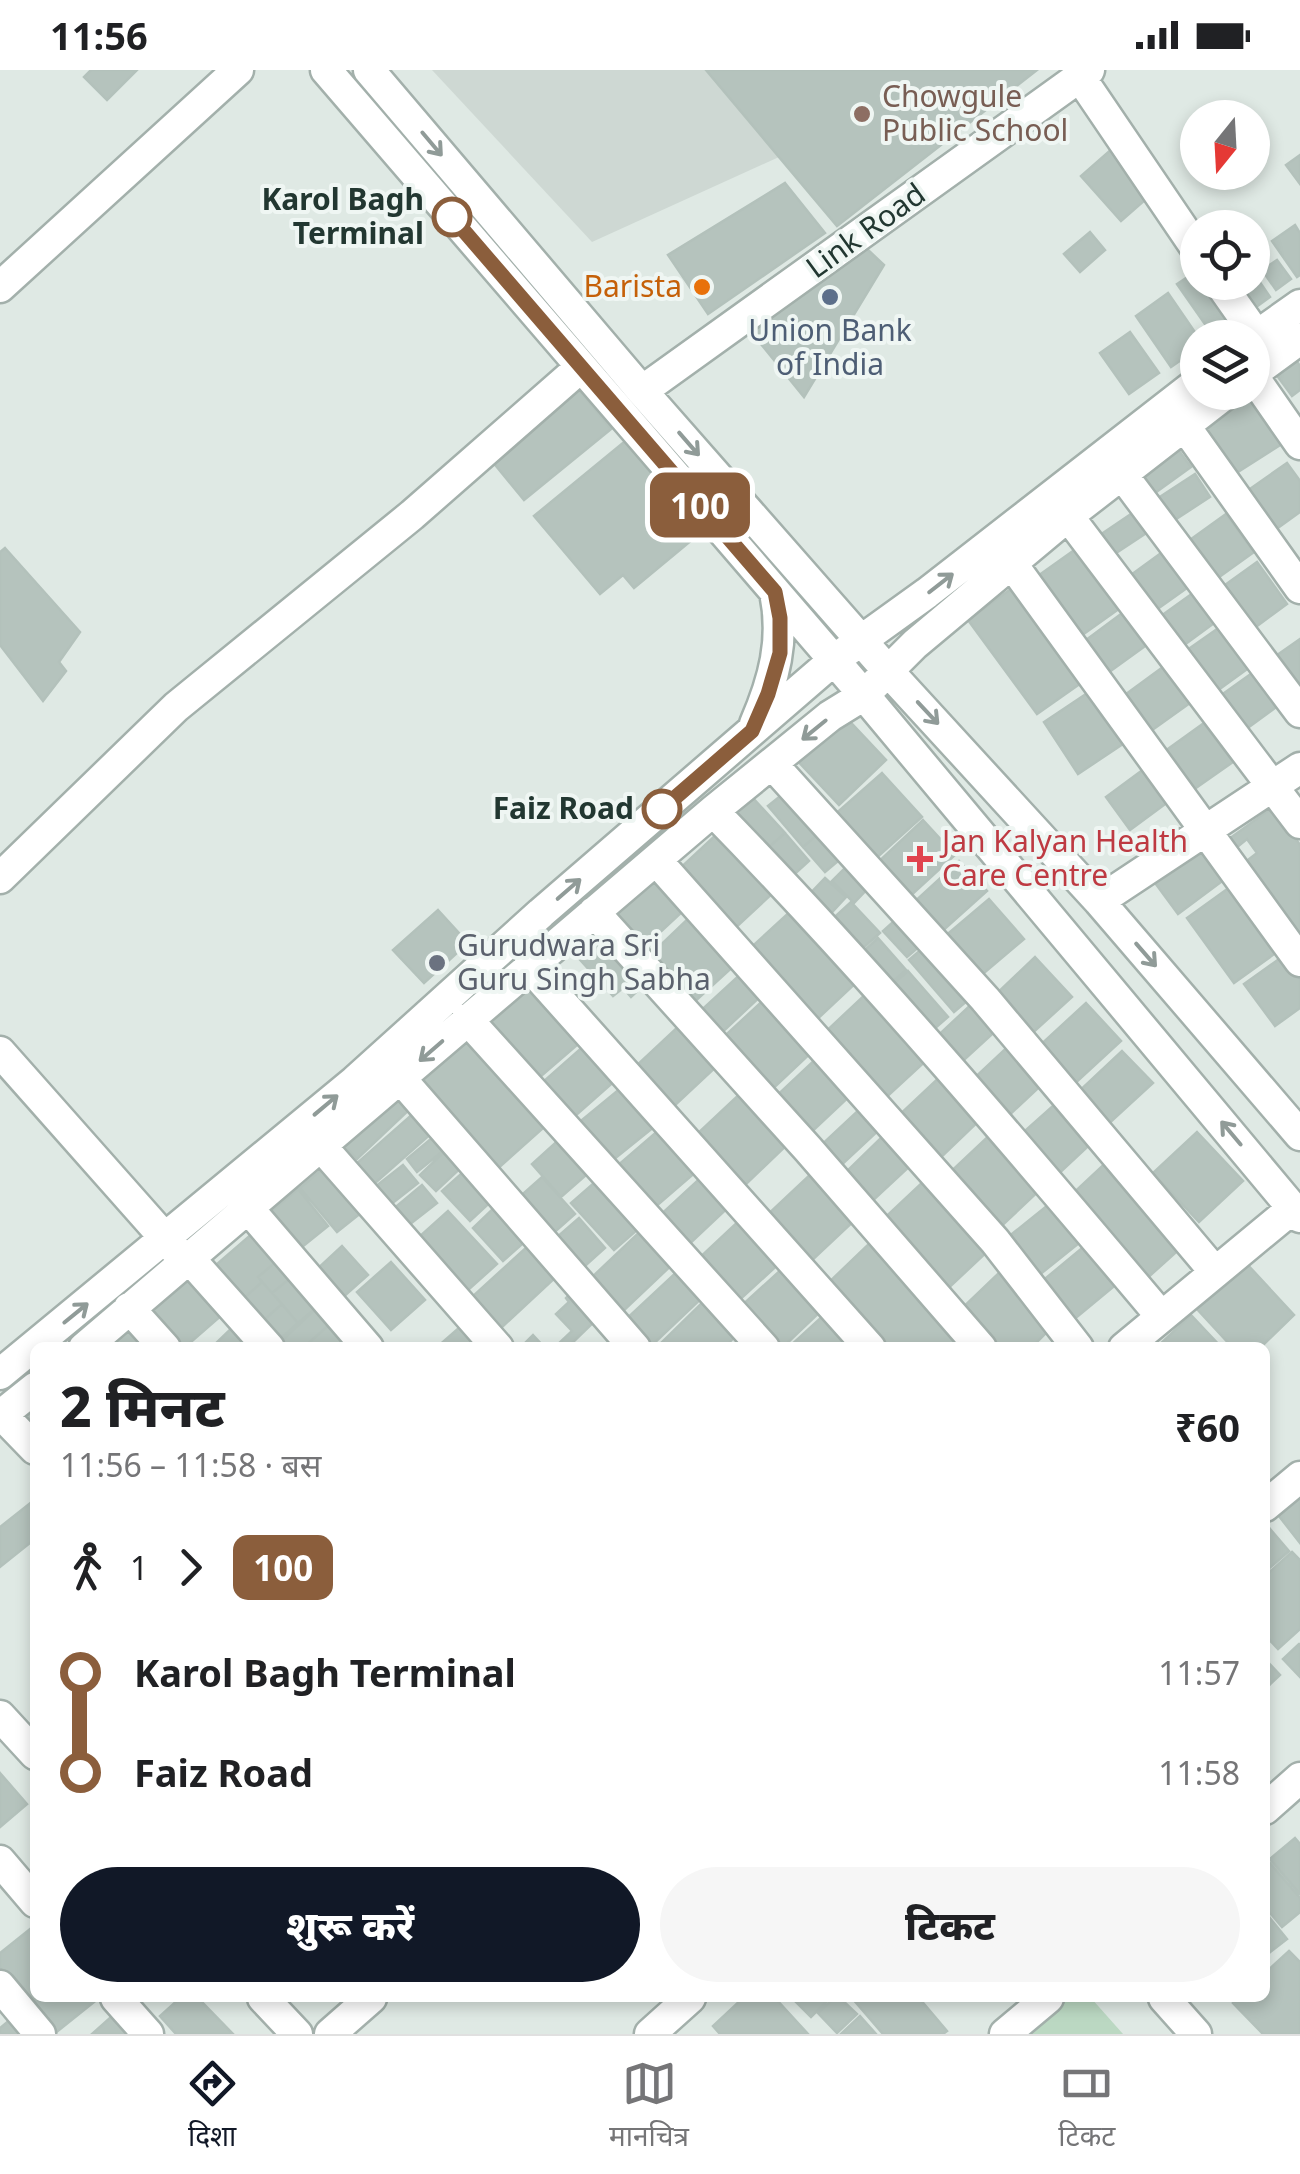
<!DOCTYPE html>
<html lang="hi">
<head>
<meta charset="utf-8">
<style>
  :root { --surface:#fff; --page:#f6f6f6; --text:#202124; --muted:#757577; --line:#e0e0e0; --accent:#111827 }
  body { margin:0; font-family:"Noto Sans","Noto Sans Devanagari",sans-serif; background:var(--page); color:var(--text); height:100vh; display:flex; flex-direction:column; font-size:38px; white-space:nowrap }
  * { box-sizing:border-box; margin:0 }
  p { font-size:32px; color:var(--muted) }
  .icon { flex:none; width:55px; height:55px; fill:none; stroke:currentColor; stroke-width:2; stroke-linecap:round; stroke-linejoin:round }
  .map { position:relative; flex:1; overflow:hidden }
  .details { position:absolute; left:30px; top:1272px; width:1240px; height:660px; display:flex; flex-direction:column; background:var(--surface); border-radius:15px; box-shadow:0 5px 15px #0003 }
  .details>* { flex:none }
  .badge { padding:0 20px; border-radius:15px; font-size:35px; line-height:65px }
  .needle { width:65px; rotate:198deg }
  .fabs { position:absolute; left:1180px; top:30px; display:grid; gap:20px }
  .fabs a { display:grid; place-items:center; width:90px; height:90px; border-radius:50%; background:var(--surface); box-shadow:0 5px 15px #0003; font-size:50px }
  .map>.badge { position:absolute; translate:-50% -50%; box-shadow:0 0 0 5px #fff }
  .legs { display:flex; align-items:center; gap:15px; height:110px; padding:0 30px; font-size:32px }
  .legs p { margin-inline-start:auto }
  .overview { display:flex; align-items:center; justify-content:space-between; height:170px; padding:0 30px }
  h1 { font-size:55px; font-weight:800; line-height:75px }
  .action { display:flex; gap:20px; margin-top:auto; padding:20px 30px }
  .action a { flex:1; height:115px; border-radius:60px; background:var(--accent); color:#fff; font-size:40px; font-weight:800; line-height:115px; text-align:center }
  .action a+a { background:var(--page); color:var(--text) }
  ul { padding:0 30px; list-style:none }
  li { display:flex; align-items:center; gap:35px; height:100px; font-size:38px }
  li i { display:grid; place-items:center; width:15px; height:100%; margin:0 12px; background:currentColor }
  li i::after { content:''; width:25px; height:25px; margin:-12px; border:8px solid; border-radius:50%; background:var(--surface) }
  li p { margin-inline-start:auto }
  li:first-child i { background:linear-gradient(#0000 50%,currentColor 0) }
  li:last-child i { background:linear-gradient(currentColor 50%,#0000 0) }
  .status { display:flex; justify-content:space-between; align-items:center; height:70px; padding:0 50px; background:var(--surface); direction:ltr }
  .status svg { height:28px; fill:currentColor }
  .tab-bar { display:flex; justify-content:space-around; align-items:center; height:140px; border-top:2px solid var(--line); background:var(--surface); font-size:28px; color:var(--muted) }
  .tab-bar a { display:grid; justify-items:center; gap:5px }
  .tab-bar .active { color:var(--accent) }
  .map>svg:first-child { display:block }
  .built { fill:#ced8d3 }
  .green { fill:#bbd8c2 }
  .building { fill:#b5c3bd; stroke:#b3c1bb; stroke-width:2.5 }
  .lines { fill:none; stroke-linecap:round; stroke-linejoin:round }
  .minor-casing { stroke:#a3b0ab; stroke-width:35 }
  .minor { stroke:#fff; stroke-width:30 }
  .oneway { stroke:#909b98 }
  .line-1-casing { stroke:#fff; stroke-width:22 }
  .line-1 { stroke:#8b5e3c; stroke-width:15 }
  .education-dot { fill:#8d6e63; stroke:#eff6f3; stroke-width:4 }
  .stop-1-dot { fill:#fff; stroke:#8b5e3c; stroke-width:5 }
  .food-dot { fill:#e8710a; stroke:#eff6f3; stroke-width:4 }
  .service-dot { fill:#5c6f8a; stroke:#eff6f3; stroke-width:4 }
  .health-dot { fill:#e0444e; stroke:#eff6f3; stroke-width:4 }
  .worship-dot { fill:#6b7280; stroke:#eff6f3; stroke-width:4 }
  .labels { text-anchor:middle; stroke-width:8; stroke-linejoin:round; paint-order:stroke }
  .education-label { font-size:30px; fill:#785e54; stroke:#eff6f3; text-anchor:start }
  .stop-label { font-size:30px; font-weight:bold; fill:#223731; stroke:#eff6f3; text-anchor:end }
  .street-label { font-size:30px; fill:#223731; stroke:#eff6f3 }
  .food-label { font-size:30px; fill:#c56008; stroke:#eff6f3; text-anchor:end }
  .service-label { font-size:30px; fill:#4e5e75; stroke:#eff6f3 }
  .health-label { font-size:30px; fill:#be3a42; stroke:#eff6f3; text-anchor:start }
  .worship-label { font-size:30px; fill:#5b616d; stroke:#eff6f3; text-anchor:start }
</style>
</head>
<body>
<div class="status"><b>11:56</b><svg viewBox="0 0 49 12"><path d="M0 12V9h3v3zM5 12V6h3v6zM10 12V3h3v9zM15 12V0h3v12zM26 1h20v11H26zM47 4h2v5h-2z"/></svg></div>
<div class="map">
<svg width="1300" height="1964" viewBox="0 0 1300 1964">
  <rect width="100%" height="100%" fill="#dfe9e4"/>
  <path class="built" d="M432,0H706L779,87L592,172Z"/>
  <path class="green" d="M1057,1928H1091L1123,1964H1016Z"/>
  <path class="building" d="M91,0H137L107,30L84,7Z
    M706,0H1037L837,156Z
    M1113,78L1153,123L1121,151L1081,106Z
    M1300,85V114L1286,95Z
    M785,113L825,163L708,244L668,185Z
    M1295,155L1300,163V205L1297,207L1272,171Z
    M1090,162L1105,180L1080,202L1064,184Z
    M1252,168L1264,185L1252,193Z
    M867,179L884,195L804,327L748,258Z
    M1277,190L1291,209L1276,220L1262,200Z
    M1198,200V212H1214L1240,249L1214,267L1177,214Z
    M1255,205L1270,227L1252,240L1236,218L1244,212H1252Z
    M1168,223L1199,268L1198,278L1171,297L1136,246Z
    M1130,262L1159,303L1129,324L1100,283Z
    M1293,286L1300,296V320L1292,326L1273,300Z
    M574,314L611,359L524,430L487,385Z
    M1249,325L1282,374L1230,407L1198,358Z
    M629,368L705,459L634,518L623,505L600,524L534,446Z
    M1171,370L1191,397L1148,428L1129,401Z
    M1287,393L1300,411V442L1275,460L1247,421Z
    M1195,404L1210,427L1170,453L1155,430Z
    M1134,442L1148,462L1104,491L1091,471Z
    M1226,444L1254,482L1215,510L1187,472Z
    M1080,476L1123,536L1078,568L1035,508Z
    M5,478L80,562L59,592L66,601L43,631L0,575V482Z
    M1168,478L1194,513L1149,545L1124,510Z
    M1257,492L1287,534L1249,562L1218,520Z
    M1015,516L1084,611L1037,644L968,550Z
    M1200,518L1221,548L1176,581L1154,551Z
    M1125,541L1148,574L1105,605L1082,573Z
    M1220,557L1250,597L1210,626L1180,585Z
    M1300,569V632L1270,590Z
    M1163,597L1190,633L1148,663L1122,627Z
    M1255,601L1279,635L1238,665L1213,631Z
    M1098,616L1132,668L1078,704L1044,652Z
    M841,642L886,690L839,735L793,686Z
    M1204,653L1233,692L1193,720L1165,681Z
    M1148,696L1172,729L1130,760L1106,727Z
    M882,703L922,747L873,791L833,746Z
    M788,720L823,760L803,777L768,736Z
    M752,727L785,763L762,783L729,747Z
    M1273,737L1300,775V867L1244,793L1257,783L1247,769L1236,778L1229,769Z
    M923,750L955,785L907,829L875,795Z
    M823,760L845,785L825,802L803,777Z
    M718,763L774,822L732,861L676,802Z
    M785,763L809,791L787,811L762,783Z
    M1202,769L1229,806L1178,844L1150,806Z
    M959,791L987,821L939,864L912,834Z
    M851,792L873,813L854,833L832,811Z
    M649,806L683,841L639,882L606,846Z
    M825,808L846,827L824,851L803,831Z
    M1237,812L1284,877L1234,913L1187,848Z
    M989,829L1024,869L978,908L943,868Z
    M851,832L880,863L855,885L827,854Z
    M793,839L860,909L812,954L745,883Z
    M438,840L468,873L424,913L393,880Z
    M903,843L927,870L907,887L883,861Z
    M692,845L737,893L691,935L647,888Z
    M599,861L645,914L631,927L623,918L613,926L574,883Z
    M878,868L906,900L884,919L857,887Z
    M930,872L975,924L954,942L909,890Z
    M1289,882L1300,896V938L1275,956L1244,914Z
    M1035,887L1072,927L1028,967L992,928Z
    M744,901L764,923L716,968L695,946Z
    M908,901L948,947L925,967L885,921Z
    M532,906L585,968L533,1013L480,951Z
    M869,921L930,987L880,1033L819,968Z
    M768,926L816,978L764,1027L715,975Z
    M976,930L1001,956L954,999L930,973Z
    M1086,933L1121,971L1071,1017L1036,979Z
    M680,955L718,995L673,1037L635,997Z
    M471,963L551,1051L495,1101L415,1013Z
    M1015,970L1050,1007L1004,1050L969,1013Z
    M586,974L617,1009L566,1054L535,1019Z
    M1122,981L1153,1013L1105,1057L1075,1025Z
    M819,986L853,1023L804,1069L770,1032Z
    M944,1003L984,1046L936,1092L895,1049Z
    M627,1013L660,1052L608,1094L576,1055Z
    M744,1020L792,1070L744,1116L696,1065Z
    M396,1021L412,1037L357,1089L341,1072Z
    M1063,1027L1098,1067L1054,1108L1016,1069Z
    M861,1038L880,1059L836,1100L817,1079Z
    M415,1042L433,1062L374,1114L356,1094Z
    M667,1053L704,1095L654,1138L617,1096Z
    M994,1061L1045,1115L994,1163L943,1109Z
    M1197,1062L1243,1111L1199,1152L1153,1103Z
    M438,1063L449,1076L417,1102L407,1089Z
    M563,1066L593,1099L561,1127L532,1094Z
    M883,1066L911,1095L869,1134L842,1106Z
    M450,1076L466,1093L436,1121L420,1105Z
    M1113,1086L1185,1174L1144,1211L1067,1129Z
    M329,1093L367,1138L337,1162L300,1118Z
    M403,1095L418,1113L390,1135L375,1117Z
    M470,1096L498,1125L470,1151L442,1121Z
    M707,1102L735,1131L684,1179L656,1149Z
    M813,1102L857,1148L808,1194L764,1148Z
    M602,1106L644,1154L614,1180L571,1133Z
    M542,1107L575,1144L549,1167L516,1130Z
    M925,1110L990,1179L941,1225L876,1156Z
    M422,1115L437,1133L405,1158L391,1141Z
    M298,1119L328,1156L297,1181L267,1145Z
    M1053,1131L1084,1169L1033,1210L1002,1172Z
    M498,1134L529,1168L503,1191L473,1158Z
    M448,1141L497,1194L468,1220L419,1167Z
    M743,1147L783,1190L735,1234L695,1192Z
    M579,1148L605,1178L576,1204L549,1174Z
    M647,1155L678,1189L620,1244L589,1210Z
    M260,1157L284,1185L258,1207L262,1212L236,1235L208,1202Z
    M873,1170L974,1278H879L823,1218Z
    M1087,1174L1119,1212L1072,1251L1040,1213Z
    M342,1176L368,1205L341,1229L315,1201Z
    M528,1176L557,1206L501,1258L472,1227Z
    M284,1185L298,1202L272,1223L258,1207Z
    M391,1192L425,1230L391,1260L357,1222Z
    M188,1193L230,1238L184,1278L143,1235Z
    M1246,1193L1294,1245L1260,1278H1233L1197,1239Z
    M681,1198L706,1224L649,1278L621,1254Z
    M783,1198L822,1240L782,1278H776L739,1238Z
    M1001,1201L1053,1256L1031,1278H986L955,1245Z
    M298,1202L324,1231L298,1253L272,1223Z
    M262,1212L282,1234L256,1257L236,1235Z
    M573,1221L598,1248L567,1278H554L572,1261L556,1244L569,1232L566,1228Z
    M708,1227L740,1261L724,1278H656Z
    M324,1231L338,1247L303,1278H274Z
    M282,1234L298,1253L272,1276L256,1257Z
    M825,1244L856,1278H788Z
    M127,1245L149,1268L138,1278H92Z
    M1191,1245L1222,1278H1156Z
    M338,1247L353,1265L338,1278H303Z
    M468,1250L485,1269L474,1278H436Z
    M238,1252L262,1278H211Z
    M533,1265L545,1278H520Z
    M35,1334V1357L23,1345Z
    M1300,1422V1473L1275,1441Z
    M33,1431L35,1469L0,1497V1457Z
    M1265,1453L1289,1481L1265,1502Z
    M1292,1482L1300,1490V1559L1278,1579L1265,1565V1506Z
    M1299,1574H1300V1607L1283,1589Z
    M1265,1589L1280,1605L1265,1619Z
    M0,1703L27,1734L0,1757Z
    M1295,1768L1300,1774V1824L1270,1789Z
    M1270,1793L1300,1828V1842L1282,1857L1265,1837V1797Z
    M1265,1842L1287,1869L1265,1886Z
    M35,1855V1928H99L54,1964L0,1898V1883Z
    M1289,1881L1300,1892V1964H1263L1233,1933L1239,1928H1265V1903Z
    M180,1928H198L233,1964H176L160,1946Z
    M743,1928H775L808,1964H720L713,1956Z
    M792,1928H830L811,1947Z
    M834,1928H840L857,1944L837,1963L818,1943Z
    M852,1928H919L947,1961L943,1964H883Z
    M120,1939L142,1964H92Z
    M17,1944L34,1964H0V1958Z
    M860,1946L876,1964H841Z"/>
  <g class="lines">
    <defs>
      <path id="minor" d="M326,0L864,625L1300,1147
        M369,0L642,321L888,601L1099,831L1300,1065
        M1080,7L1198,181
        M1219,212L1257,266
        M0,217L238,0
        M1252,269L1300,235
        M1252,304L1300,269
        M1252,305L1300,374
        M642,321L1089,0
        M1184,355L1300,518
        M1121,403L1300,642
        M1068,446L1300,753
        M1012,494L1300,891
        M755,654C774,610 785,570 775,522
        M772,694L985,929L1215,1202
        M713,741C870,902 1016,1074 1161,1246
        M656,790L995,1171L1078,1278
        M0,808L176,637L412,445L581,297
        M1099,831L1300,698
        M594,842L808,1079L981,1278
        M529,896L870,1278
        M467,949L764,1278
        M0,982L179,1184
        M400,1008L635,1278
        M320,1075L498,1278
        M247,1137L368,1278
        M188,1187L269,1278
        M129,1238L165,1278
        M84,1278L713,741L830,646L864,625L915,574L1068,446L1228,322
        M1124,1278L1293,1138
        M0,1304L355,1011L541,843L834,590L927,523L1198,312
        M0,1343L35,1379
        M0,1346L35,1318
        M1265,1436L1300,1407
        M0,1646L35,1684
        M1265,1739L1300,1708
        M0,1791L35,1832
        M0,1916L40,1964
        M116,1928L148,1964
        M263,1928L297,1964
        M1164,1928L1196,1964
        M330,1964L371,1928
        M650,1964L690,1928
        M1005,1964L1048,1928"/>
    </defs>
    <use href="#minor" class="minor-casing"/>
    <use href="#minor" class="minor"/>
  </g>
  <defs><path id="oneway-shaft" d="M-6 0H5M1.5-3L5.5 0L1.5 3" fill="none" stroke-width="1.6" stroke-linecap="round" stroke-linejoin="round" transform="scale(2.5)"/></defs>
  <g class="oneway">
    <use href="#oneway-shaft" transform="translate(432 74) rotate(50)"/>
    <use href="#oneway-shaft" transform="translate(689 374) rotate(49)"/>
    <use href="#oneway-shaft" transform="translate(941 513) rotate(-38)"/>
    <use href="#oneway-shaft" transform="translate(928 643) rotate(47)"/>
    <use href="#oneway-shaft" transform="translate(814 660) rotate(141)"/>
    <use href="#oneway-shaft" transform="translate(569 819) rotate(-41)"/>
    <use href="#oneway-shaft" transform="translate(1146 885) rotate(49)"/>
    <use href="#oneway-shaft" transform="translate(431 981) rotate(139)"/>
    <use href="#oneway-shaft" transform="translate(326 1035) rotate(-40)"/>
    <use href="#oneway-shaft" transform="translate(1231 1063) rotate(-130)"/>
    <use href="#oneway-shaft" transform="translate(76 1243) rotate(-39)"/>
  </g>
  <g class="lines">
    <defs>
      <path id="line-1" d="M452,147L775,522L780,548V583L768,624L752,661L662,739"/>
    </defs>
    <use href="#line-1" class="line-1-casing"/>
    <use href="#line-1" class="line-1"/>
  </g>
  <circle class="education-dot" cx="862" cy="44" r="10"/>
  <g class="stop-1-dot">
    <circle cx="452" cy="147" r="18"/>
    <circle cx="662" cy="739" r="18"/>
  </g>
  <circle class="food-dot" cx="702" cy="217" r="10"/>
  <circle class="service-dot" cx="830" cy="227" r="10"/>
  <path class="health-dot" d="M915 774h10v10h10v10h-10v10h-10v-10h-10v-10h10z"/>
  <circle class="worship-dot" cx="437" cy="893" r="10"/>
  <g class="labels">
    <g class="education-label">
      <text x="882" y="37">Chowgule<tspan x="882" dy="34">Public School</tspan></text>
    </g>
    <g class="stop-label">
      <text x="424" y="140">Karol Bagh<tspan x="424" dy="34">Terminal</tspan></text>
      <text x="634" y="749">Faiz Road</text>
    </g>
    <g class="street-label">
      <text transform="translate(866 161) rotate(-36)" y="10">Link Road</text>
    </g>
    <g class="food-label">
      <text x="682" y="227">Barista</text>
    </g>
    <g class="service-label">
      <text x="830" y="271">Union Bank<tspan x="830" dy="34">of India</tspan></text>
    </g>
    <g class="health-label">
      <text x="942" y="782">Jan Kalyan Health<tspan x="942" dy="34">Care Centre</tspan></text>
    </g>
    <g class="worship-label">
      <text x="457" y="886">Gurudwara Sri<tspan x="457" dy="34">Guru Singh Sabha</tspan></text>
    </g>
  </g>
</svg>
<div class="fabs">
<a><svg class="needle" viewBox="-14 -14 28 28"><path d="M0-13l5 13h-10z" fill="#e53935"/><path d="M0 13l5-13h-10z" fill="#757577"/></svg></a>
<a><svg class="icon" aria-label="locate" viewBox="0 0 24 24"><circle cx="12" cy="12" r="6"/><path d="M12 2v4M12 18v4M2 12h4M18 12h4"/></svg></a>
<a><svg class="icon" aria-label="layers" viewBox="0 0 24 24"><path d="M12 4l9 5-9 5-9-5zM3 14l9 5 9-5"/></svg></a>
</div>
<b class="badge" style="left:700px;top:435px;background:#8b5e3c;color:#fff">100</b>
<section class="details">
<div class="overview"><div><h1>2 मिनट</h1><p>11:56 – 11:58 · बस</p></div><b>₹60</b></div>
<div class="legs"><svg class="icon" aria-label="walk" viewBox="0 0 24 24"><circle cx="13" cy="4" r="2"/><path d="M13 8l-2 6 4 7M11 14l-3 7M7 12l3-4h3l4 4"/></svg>1<svg class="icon" aria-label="forward" viewBox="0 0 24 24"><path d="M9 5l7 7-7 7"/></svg><b class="badge" style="background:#8b5e3c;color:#fff">100</b></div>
<ul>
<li><i style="color:#8b5e3c"></i><b>Karol Bagh Terminal</b><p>11:57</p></li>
<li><i style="color:#8b5e3c"></i><b>Faiz Road</b><p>11:58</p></li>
</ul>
<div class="action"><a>शुरू करें</a><a>टिकट</a></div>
</section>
</div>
<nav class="tab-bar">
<a class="active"><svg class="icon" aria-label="directions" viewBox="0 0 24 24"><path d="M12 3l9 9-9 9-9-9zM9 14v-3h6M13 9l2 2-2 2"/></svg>दिशा</a>
<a><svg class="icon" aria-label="map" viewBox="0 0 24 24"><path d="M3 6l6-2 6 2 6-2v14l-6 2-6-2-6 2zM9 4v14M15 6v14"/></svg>मानचित्र</a>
<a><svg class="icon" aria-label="tickets" viewBox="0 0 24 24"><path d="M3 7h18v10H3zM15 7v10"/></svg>टिकट</a>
</nav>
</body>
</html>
